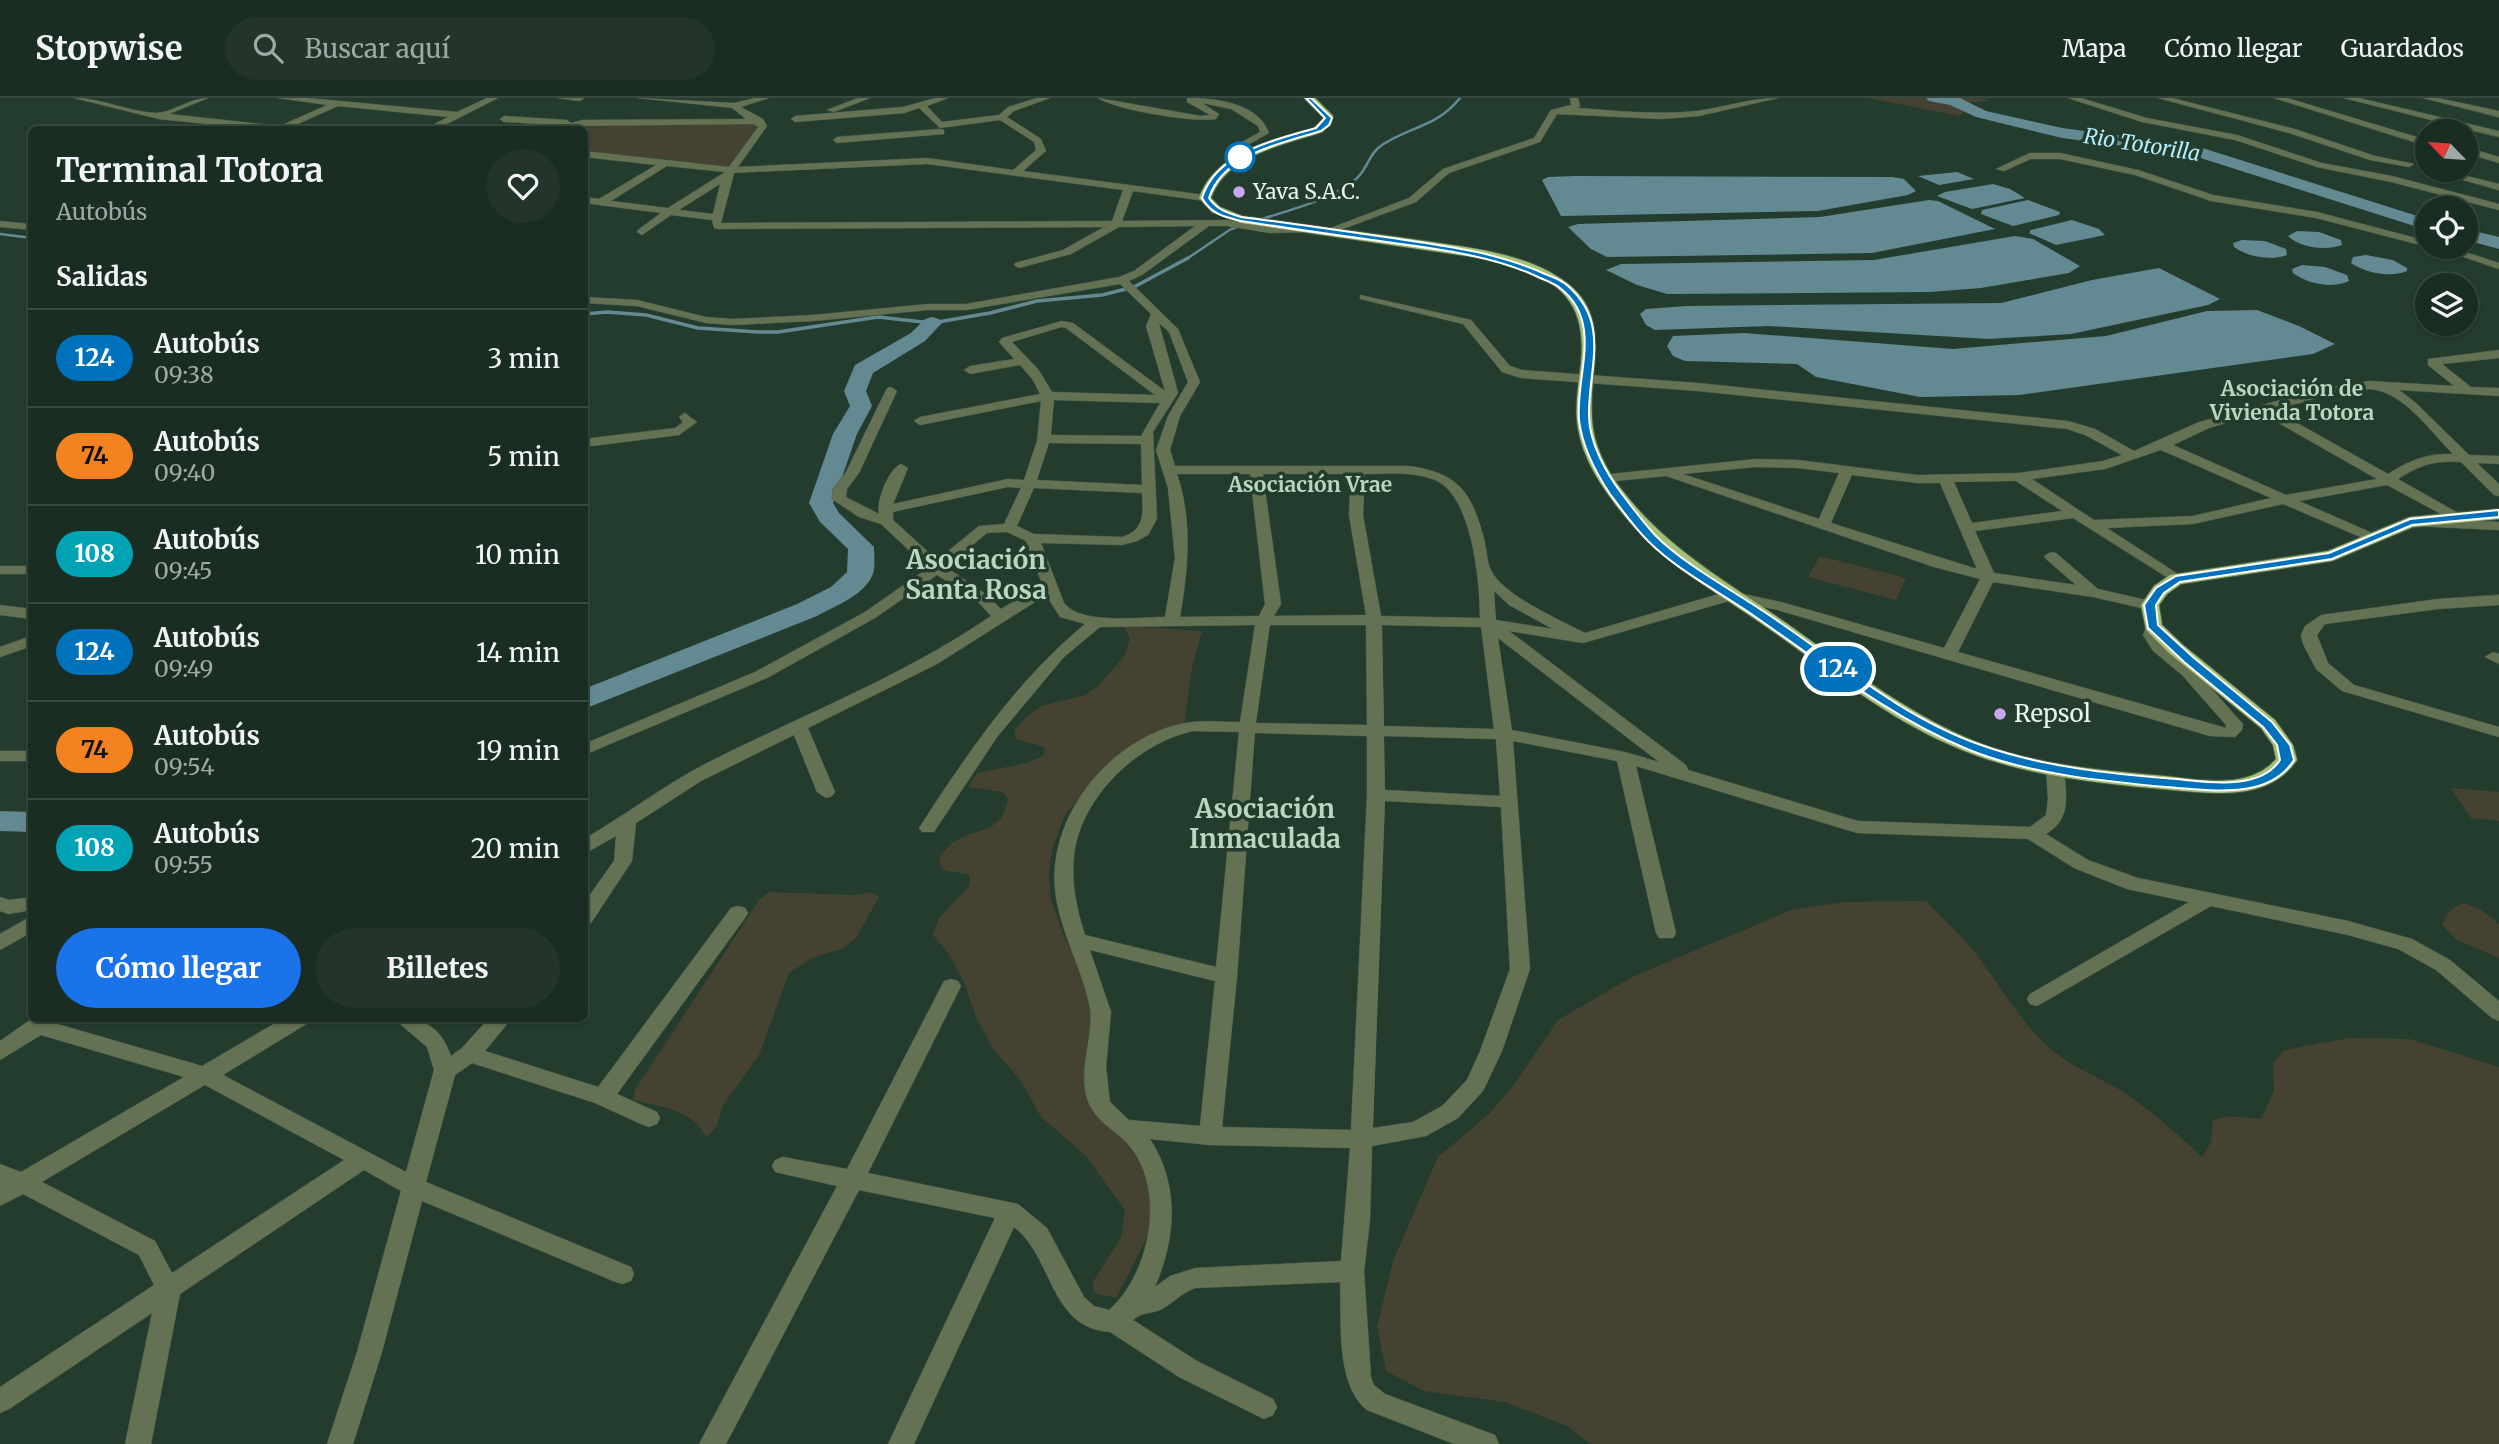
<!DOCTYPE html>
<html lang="es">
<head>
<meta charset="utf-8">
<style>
  :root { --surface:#1a2d22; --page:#23352a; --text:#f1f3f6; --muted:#9fa8a5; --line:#384940; --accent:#1a73e8 }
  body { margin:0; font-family:Merriweather,serif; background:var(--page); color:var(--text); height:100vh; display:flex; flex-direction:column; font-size:26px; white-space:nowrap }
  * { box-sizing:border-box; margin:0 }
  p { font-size:23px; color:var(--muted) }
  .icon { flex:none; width:38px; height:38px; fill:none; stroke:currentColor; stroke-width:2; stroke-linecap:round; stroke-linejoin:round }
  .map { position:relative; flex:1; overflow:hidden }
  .panel { position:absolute; left:28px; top:28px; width:560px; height:896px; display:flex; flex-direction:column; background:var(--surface); border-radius:10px; box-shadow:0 2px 5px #0004,0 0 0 2px var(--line) }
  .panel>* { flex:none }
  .badge { padding:0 14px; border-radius:23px; font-size:24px; line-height:46px }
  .needle { width:46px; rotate:295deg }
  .fabs { position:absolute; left:2415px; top:21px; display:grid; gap:14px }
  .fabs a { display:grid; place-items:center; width:63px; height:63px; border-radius:50%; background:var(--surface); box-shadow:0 2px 5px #0004,0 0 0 2px var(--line); font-size:35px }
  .map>.badge { position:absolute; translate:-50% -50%; box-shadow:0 0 0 4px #fff }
  h2 { padding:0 28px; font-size:26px; line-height:63px }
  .round { display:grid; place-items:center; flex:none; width:74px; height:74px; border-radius:37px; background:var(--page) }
  .overview { display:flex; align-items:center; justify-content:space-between; height:119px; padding:0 28px }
  h1 { font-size:33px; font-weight:700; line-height:52px }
  .action { display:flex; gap:14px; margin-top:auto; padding:14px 28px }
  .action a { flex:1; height:80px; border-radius:42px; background:var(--accent); color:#fff; font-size:28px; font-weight:700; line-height:80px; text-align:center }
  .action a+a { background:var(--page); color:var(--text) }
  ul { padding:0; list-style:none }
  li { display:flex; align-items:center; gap:21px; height:98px; padding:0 28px; border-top:2px solid var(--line) }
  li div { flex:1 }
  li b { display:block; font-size:26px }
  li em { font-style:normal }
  li .badge { min-width:77px; font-weight:700; text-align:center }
  header { display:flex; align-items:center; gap:42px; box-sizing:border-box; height:98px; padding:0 35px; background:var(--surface); border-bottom:2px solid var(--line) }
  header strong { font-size:33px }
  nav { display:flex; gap:38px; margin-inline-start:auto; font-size:24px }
  .search { width:490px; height:63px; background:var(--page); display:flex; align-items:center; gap:18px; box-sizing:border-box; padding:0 24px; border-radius:38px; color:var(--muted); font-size:26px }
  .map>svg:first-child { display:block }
  .green { fill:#464231 }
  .water { fill:#638993 }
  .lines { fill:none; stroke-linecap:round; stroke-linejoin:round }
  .stream-far1 { stroke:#638993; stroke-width:2.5 }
  .stream { stroke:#638993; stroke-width:3.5 }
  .river { fill:#638993; fill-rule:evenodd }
  .minor-casing { stroke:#435a4c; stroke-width:1 }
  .highway-casing { stroke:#435a4c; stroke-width:2 }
  .minor { fill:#657153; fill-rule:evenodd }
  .highway { fill:#a4c075; fill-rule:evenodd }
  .line { fill:#0072bc; stroke:#fff; stroke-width:2 }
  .stop-dot { fill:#fff; stroke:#0072bc; stroke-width:3.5 }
  .poi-dot { fill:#c7a6ef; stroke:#233c2d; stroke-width:2.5 }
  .labels { text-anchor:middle; stroke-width:7; stroke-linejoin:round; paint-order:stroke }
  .far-water-label { font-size:21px; font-style:italic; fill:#b4ecfa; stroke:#233c2d }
  .far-poi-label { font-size:21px; fill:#e8f7ed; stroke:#233c2d; text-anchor:start }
  .far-neighbourhood-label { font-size:21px; font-weight:bold; fill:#b8d6c2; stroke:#233c2d }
  .poi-label { font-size:24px; fill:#e8f7ed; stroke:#233c2d; text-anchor:start }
  .neighbourhood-label { font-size:26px; font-weight:bold; fill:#b8d6c2; stroke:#233c2d }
</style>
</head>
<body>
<header>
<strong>Stopwise</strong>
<div class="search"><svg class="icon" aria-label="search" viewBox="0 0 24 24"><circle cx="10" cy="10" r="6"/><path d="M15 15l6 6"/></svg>Buscar aquí</div>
<nav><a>Mapa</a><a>Cómo llegar</a><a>Guardados</a></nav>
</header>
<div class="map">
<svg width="2499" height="1346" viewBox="0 0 2499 1346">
  <rect width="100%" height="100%" fill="#233c2d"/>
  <path class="green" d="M1868,0H1981L1988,3L1971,4L1960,18Z
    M758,26L732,70L585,54L584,32H566L572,29Z
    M1820,458L1906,480L1896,502L1808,479Z
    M1124,528L1202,533L1192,570L1184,626L1126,655L1087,690L1064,719L1052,752L1049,774L1050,799L1066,843L1097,893L1103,1007L1158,1068L1163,1109L1116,1200L1094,1195L1093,1184L1121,1139L1125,1112L1086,1058L1041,1019L1021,983L993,951L976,919L964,884L948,855L933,837L939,820L969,788L970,779L968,776L946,773L940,767V758C946,751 952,744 961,740C985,729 1003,732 1008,701L1003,694L968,689L977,675L1026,665L1043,658L1045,651C1038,645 1024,645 1015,640V631L1026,619L1042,608L1085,597L1098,588L1125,557L1130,540Z
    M2451,690L2499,694V723L2471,720Z
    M769,794L854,797L871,794L879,799L856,840L842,851L814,859L789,875L759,957L722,1009L717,1028L706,1039C693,1011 661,1009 633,1002L635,992L759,802Z
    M1926,803C1942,820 1966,841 1982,864C2004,894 2023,927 2051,951C2070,968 2098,979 2120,992C2150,1011 2176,1035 2202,1059L2211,1044L2213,1022L2229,1018L2261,1021L2274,993L2273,966L2284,952L2349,940L2410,941L2499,969V1346H1590L1567,1328L1505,1304L1424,1293L1386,1273L1377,1229L1393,1163L1438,1059L1489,1016L1516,984L1558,922L1632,879L1791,812L1844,804Z
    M2464,805L2481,812L2499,826V860L2457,842L2442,827C2447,815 2452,809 2464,805Z"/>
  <path class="water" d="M1957,74L1974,81L1939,87L1918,78Z
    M1575,78L1892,79L1904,81L1916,93L1908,97L1818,113L1561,118L1542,82L1548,79Z
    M1993,86L2010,91L2025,100L1972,111L1937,98L1945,94Z
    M1929,102L1938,103L1995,131L1872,155L1607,159L1591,151L1568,129L1578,126L1820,119Z
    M2028,102L2060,114L2059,117L2013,128L1981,116L1982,112Z
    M2072,122L2099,131L2105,137L2056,147L2029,135L2031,132Z
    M2297,133L2319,134L2341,142L2342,147C2326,153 2300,150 2288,138Z
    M2015,138L2033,141L2080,168L2069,175L1981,190L1930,194L1667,196L1637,187L1606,172L1621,166L1874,162Z
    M2242,142L2265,143L2286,151L2287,157C2270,163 2248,159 2234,149L2233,145Z
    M2366,157L2393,162L2407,170V173C2390,180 2366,175 2351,165L2353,159Z
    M2302,167L2325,169L2347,177L2349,183C2332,191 2308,186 2293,175L2292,171Z
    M2159,170L2220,201L2208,207L2071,236L1989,241L1768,228L1655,232L1646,227L1640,216L1646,211L1686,208L2001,205L2092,182Z
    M2257,212L2299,228L2335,246L2313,256L2019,297L1920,299L1816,279L1797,266L1685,263L1673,258L1667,248L1673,238L1744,235L1953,251L2106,238L2207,213Z"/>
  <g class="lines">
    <path class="stream-far1" d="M1256,123C1289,112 1329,103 1356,81C1367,72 1369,55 1382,47C1411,28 1437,29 1460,0
      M0,136L32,140
      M1185,162L1231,131L1243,127"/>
    <path class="stream" d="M584,216L607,214L646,217L698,230L758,234H778L878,219L932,225L990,215L1037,203L1102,197L1134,189L1188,160"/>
    <path class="river" d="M1926,0H1960L1986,13L2062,30L2193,47L2427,121V132L2191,57L2062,40L1976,19L1950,7L1929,3Z
      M2466,131L2499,139V151L2466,142Z
      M932,219L939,221L942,225L925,243L873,275L866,293L872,308L857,336L833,405L839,415L874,449C874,457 876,470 872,478C863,498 835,508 817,518L584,611V591L797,506L831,489L847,474L848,451L820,424L809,405L833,336L850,308L844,293L855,267L911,235L925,221Z
      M0,713L32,714V734L0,733Z"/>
    <defs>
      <path id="minor" d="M74,0C102,0 129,14 156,15C172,15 190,0 208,0L169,16L280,28L327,7L278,0H308L457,14L487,0H498L435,32H423L448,19L338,8L291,29L297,32H263L159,21Z
        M558,0H584L580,3Z
        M638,0L734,5L755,0H769L741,9L763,21L767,28L738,69L927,60L1013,72L1036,52L1034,44L1000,22L940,30L919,10L904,15L795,24L791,21L795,18L903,9L935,0H948L927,8L942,24L999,17L1008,9L1037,0H1050L1014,13L1007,19L1041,41L1046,53L1023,73L1205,97L1210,100L1205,103L1133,93L1122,123L1227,122L1270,129H1314V133L1310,134L1270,135L1227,128H1209L1142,177L1129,183L1178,231L1200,284L1180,318L1170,352L1175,368H1409C1461,375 1473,397 1485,445C1487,454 1487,464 1491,472C1502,497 1560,522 1585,535L1729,493L1781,504L1944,550L1980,481L1934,469L1666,378L1606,384L1599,380L1601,377L1756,361L1798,362L1917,377L2019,375L2103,363L2122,357L2085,337L2067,331L1698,293L1521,280L1502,274L1463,226L1360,201V197L1471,222L1510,268L1522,272L1698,285L2068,323L2095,331L2134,353L2199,324L2329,289L2369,283L2454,288L2428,267V261L2499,252V260L2442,266L2471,289L2499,290V298L2399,292L2416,305L2469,357L2499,358V366L2477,365L2499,386V398L2494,397L2461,364C2433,363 2422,366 2398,381L2458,415L2460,418L2454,422L2499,424V432L2412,428V422L2417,421L2452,422L2387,387L2299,403L2377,437L2379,440L2372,444L2283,406L2193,426L2107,430L2181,478L2183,481L2176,485L2073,420L1975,433L1994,475L2076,487L2046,461L2044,458L2051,454L2056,455L2098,491L2155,504L2158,507L2150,512L2093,499L1993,484L1958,554L2226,630V627L2182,577L2153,553L2143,537L2148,525H2158L2161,528L2159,537L2165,547L2194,571L2243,626L2242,632L2235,639L2210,638L1774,511L1729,503L1583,545L1509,533L1686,667L1688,672L1858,723L2030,729L2046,717L2048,701L2046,671L2055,666L2061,667L2064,671C2066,696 2072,721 2046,736L2088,762L2138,780L2348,823L2412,841L2450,862L2499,903V923L2492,920L2436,872L2398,851L2348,837L2211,808L2037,908L2030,906L2027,901L2030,896L2189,804L2127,791L2074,770L2028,741L1857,735L1636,668L1676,835L1673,840H1659L1656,835L1617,663L1513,643L1530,871L1502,953L1483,993L1458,1020L1426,1038L1372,1048L1370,1122L1364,1173L1371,1280L1374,1287L1385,1296L1495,1337L1499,1346H1454L1367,1312C1335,1286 1342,1223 1340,1184L1195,1190C1181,1195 1172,1206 1160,1212C1149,1216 1142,1214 1133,1222L1197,1263L1273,1301L1277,1309L1273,1317L1264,1321L1179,1279L1110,1234C1049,1230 1054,1160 1014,1129L914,1346H888L995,1120L859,1092L726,1346H699L837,1088L775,1074L772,1068L775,1062L783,1059L847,1071L944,883L951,881L958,883L961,888L868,1075L1018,1106L1047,1130L1084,1199L1094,1208L1109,1212C1149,1177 1166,1096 1132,1051C1118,1032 1094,1025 1087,1000C1078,970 1094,939 1090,910C1083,872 1062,838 1056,799C1044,724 1105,646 1176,627C1197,621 1218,624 1240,624L1255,527L1100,529L1064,559L997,639L934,734H922L919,730C967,656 1016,583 1085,526L1060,519L1046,497L937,566L808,630L835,694L832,698L826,700L817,694L794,637L701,683L636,725L632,763L591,825L584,827V805L614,763L616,738L584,756V741C626,717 664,687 707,665C802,617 902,579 991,518L977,503L937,477L875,520L767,580L584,657V646L755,574L865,514L928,470L881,426L859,419L832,401L833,391L846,374L887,290L891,289L897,293L859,375L847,391L846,399L879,416C876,404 888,371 901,366L908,370L893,406L1008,381L1024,382L1037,343L1041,303L920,327L914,323L920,319L1040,296L1033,282L1020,267L970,276L964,272L970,268L1014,261L999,244L1002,240L1062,223L1073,225L1165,293L1146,228L1151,216L1120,186L966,212H928L813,223L733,227L706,225L637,208L584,205V199L637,202L706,219L733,221L813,217L928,206H966L1119,179L1134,173L1195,128L1119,129L1071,156L1019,170L1014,167L1015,165L1063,152L1104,129L718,131L714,130L712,122L671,117L642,137L637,134L638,132L661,115L584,105V99L599,101L656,67L584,59V53L729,69L758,29L754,26L582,28L551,32L563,27L504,24L500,21L504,18L567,22L571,25L582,22L746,21L732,10ZM927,66L1123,92L1112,123L721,125L734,75ZM667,68L725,74L668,110L611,103ZM720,86L713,116L679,112ZM1159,225L1169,234L1188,284L1168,318L1156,352L1168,390L1175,460L1165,519C1139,519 1081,527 1064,505L1041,445L1122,447L1137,443L1148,437L1157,421L1153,334L1178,295ZM1062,229L1066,230L1155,297L1052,294L1038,271L1012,244ZM2369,291C2402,292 2431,334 2453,356C2428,355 2409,362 2388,376L2274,312L2330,297ZM1054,302L1160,305L1141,338L1051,337ZM2261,315L2377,381L2286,397L2173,347L2209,330ZM1049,345L1141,346L1142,387L1037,382ZM2161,352L2271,400L2193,418L2094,422L2032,381L2105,371ZM1756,369L1798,370L1839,375L1819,421L1683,376ZM1177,376H1250L1265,506L1259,518L1180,519C1188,471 1193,423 1177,376ZM1263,376H1351L1349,417L1366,517L1274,518L1281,506ZM1365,376C1387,376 1413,373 1435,382C1472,397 1480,484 1480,520L1381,518L1363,417ZM1852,377L1917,385H1940L1977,471L1831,425ZM2016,383L2062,413L1972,425L1954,384ZM1008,389L1021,390L1004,426L979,428L937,462L893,422V414ZM1034,390L1142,395C1143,415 1145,432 1122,439L1034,436L1017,428ZM1007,434L1026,443L1042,486L1001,511L987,497L946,469L987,435ZM1494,493L1509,507L1553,531L1496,522ZM1270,527H1366L1367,627L1256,625ZM1382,527L1481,529L1494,631L1384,628ZM1498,540L1659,664L1625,654L1512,632ZM1193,633L1239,634L1216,869L1085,837C1077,812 1071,785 1074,758C1080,700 1137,645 1193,633ZM1255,635L1367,638V697L1351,1032L1222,1029L1237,879ZM1384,638L1496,641L1500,698L1385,692ZM1385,703L1501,709L1510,871L1480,953L1467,982L1442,1008L1413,1024L1373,1030ZM1090,852L1215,883L1200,1028L1129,1022L1110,1004L1106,969L1111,914ZM1150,1041L1210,1047L1350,1050L1341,1163L1195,1170L1170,1178L1155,1189C1176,1140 1180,1087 1150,1041Z
        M858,0H870L834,14L827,12Z
        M1098,0L1201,18L1210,17L1187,4V0C1215,0 1259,5 1269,35L1246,48L1254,54L1249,57L1235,48L1260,34L1258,28L1231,11L1202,5L1219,16L1216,21C1194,25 1116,12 1098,0Z
        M1570,0H1578L1580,8L1578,10C1617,13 1658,17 1697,13C1725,9 1751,0 1778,0L1699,18L1662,21L1557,16L1540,44L1449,75L1416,104L1332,135L1323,133L1409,100L1443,71L1534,40L1551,12L1571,7Z
        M2068,0H2081L2147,20L2237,37L2322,65L2392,78L2499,106V112L2391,84L2317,69L2235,42L2142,24Z
        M2158,0H2172L2295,31L2375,58L2414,66L2409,69L2370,62L2289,35Z
        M2274,0H2287L2427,42V48Z
        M2344,0H2359L2499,33V39Z
        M2423,0H2438L2499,13V19Z
        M941,31L944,32V36L837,45L833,42L837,39Z
        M2466,49L2499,59V65L2466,55Z
        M2030,55H2060L2138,72L2213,97L2317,114L2427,143L2428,149L2316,120L2211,103L2135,77L2060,61H2031L2004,73L1996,71Z
        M2428,72H2443L2499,86V92Z
        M0,123L32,126V132L0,129Z
        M2435,149H2450L2499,165V171Z
        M685,315L697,324L679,337L584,349V341L675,330L683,324L679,319Z
        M0,468H32V476H0Z
        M2499,497V507L2438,511L2325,526L2317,537L2328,565L2354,587L2499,629V639L2342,593L2316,571L2303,546L2301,537L2305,528L2321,517L2438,501Z
        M0,507L32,511V521L0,517Z
        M32,538V548L0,559V549Z
        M2493,554L2499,556V566L2485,559Z
        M0,653H32V663H0Z
        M0,799L9,802L32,799V812L8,816L0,813Z
        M738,808L745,810L748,815L745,820L617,996L657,1014L660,1020L657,1026L649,1029L641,1026L595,1005L472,965L455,977L426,1084L631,1169L634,1176L631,1183L622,1186L613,1183L422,1103L382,1254L353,1346H327L357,1254L401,1093L364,1072L180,1196L151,1346H125L152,1215L9,1311L0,1315V1289L154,1187L139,1157L23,1096L0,1108V1066L21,1074L184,979L41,937L0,962V943L33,920H54V925L202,968L284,920H311L308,925L223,977L406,1074L434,972L427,949L393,920C423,920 440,927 451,958L462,950L489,920H512L485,953L598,989L731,810ZM205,987L344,1062L172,1175L155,1143L42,1084Z
        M32,818V834L0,852V836Z"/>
      <path id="highway" d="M1304,0H1315L1333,18L1331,26L1322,34C1284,47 1226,57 1211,100L1220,109L1242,118C1298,126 1355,133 1411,141C1463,149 1524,153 1567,185C1613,220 1588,273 1592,320C1593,346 1606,372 1622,392C1667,451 1729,485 1789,527C1852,572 1916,623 1990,649C2047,668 2106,673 2165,678C2201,682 2249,692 2276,661L2273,647L2261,630L2169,555L2146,532L2141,507L2154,488L2170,477L2328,453L2410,419L2499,411V421L2413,429L2332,463L2181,486L2167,496L2159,507L2162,527L2183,547L2275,622L2293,647L2297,662C2269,703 2216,696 2172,692C2096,685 2018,678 1948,646C1878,615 1818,564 1755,521C1708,489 1659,461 1623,416C1603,391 1583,362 1578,330C1574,308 1579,286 1581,264C1588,194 1548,176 1487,161L1241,125L1212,114L1199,100C1216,53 1272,43 1314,30L1324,20Z"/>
    </defs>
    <use href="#minor" class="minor-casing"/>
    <use href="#highway" class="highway-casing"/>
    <use href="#minor" class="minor"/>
    <use href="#highway" class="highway"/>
  </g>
  <path class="line" d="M1306,0H1311L1332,20L1329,27L1321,33C1282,45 1223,56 1209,100C1217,112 1228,115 1241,119C1289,125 1337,132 1385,139C1439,147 1495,153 1545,176C1553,179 1562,182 1568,188C1611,226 1588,270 1589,318C1589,344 1606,375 1622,396C1632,409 1643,424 1655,437C1681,464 1730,491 1763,513C1833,559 1900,619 1981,647C2043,669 2111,676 2176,681C2207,684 2260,693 2280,662L2277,647L2263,629L2184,564L2148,530L2144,507L2156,490L2176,478L2329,455L2410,421L2499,412V419L2412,427L2332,461L2180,484L2164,495L2156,507L2158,527L2193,559L2272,624L2290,647L2294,662C2270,700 2217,693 2177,690C2111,684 2029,677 1967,651C1890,619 1825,567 1757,520C1722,495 1679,474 1648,443C1634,429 1621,411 1610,396C1596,375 1582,348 1579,322C1575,278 1604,224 1560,190C1554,185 1544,182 1536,178C1488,156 1433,151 1380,143C1334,137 1287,130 1241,123C1224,119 1211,116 1202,100C1216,54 1275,42 1316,30L1325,20Z"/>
  <circle class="stop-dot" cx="1240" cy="59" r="14"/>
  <g class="poi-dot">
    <circle cx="1239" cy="94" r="7"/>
    <circle cx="2000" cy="616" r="7"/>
  </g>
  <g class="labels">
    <g class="far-water-label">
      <text transform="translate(2142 47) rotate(9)" y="7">Rio Totorilla</text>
    </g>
    <g class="far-poi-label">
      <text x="1253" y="101">Yava S.A.C.</text>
    </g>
    <g class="far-neighbourhood-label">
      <text x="2292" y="298">Asociación de<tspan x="2292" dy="24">Vivienda Totora</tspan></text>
      <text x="1310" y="394">Asociación Vrae</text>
    </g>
    <g class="poi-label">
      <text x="2014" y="624">Repsol</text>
    </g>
    <g class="neighbourhood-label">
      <text x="976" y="471">Asociación<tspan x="976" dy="30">Santa Rosa</tspan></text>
      <text x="1265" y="720">Asociación<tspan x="1265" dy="30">Inmaculada</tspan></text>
    </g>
  </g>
</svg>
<div class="fabs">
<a><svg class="needle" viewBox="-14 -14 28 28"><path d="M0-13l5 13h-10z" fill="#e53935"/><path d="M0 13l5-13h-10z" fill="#9fa8a5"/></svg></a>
<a><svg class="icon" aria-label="locate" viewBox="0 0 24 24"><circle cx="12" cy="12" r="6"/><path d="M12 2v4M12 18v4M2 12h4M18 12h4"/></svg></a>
<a><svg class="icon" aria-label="layers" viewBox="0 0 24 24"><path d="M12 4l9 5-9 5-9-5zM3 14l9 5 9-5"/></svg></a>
</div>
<b class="badge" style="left:1838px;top:571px;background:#0072bc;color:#fff">124</b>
<section class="panel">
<div class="overview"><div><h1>Terminal Totora</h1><p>Autobús</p></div><a class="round"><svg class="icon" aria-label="heart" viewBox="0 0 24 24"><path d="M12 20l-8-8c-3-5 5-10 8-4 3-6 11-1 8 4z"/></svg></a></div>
<h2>Salidas</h2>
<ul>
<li><span class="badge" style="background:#0072bc;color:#fff">124</span><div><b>Autobús</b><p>09:38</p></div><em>3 min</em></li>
<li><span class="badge" style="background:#f58220;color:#111">74</span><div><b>Autobús</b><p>09:40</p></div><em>5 min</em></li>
<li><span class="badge" style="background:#00a3b4;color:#fff">108</span><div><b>Autobús</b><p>09:45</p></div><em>10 min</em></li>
<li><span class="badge" style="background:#0072bc;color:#fff">124</span><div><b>Autobús</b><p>09:49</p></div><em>14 min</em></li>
<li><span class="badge" style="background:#f58220;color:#111">74</span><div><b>Autobús</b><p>09:54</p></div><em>19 min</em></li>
<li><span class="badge" style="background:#00a3b4;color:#fff">108</span><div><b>Autobús</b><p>09:55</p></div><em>20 min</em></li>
</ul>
<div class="action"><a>Cómo llegar</a><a>Billetes</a></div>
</section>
</div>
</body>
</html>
